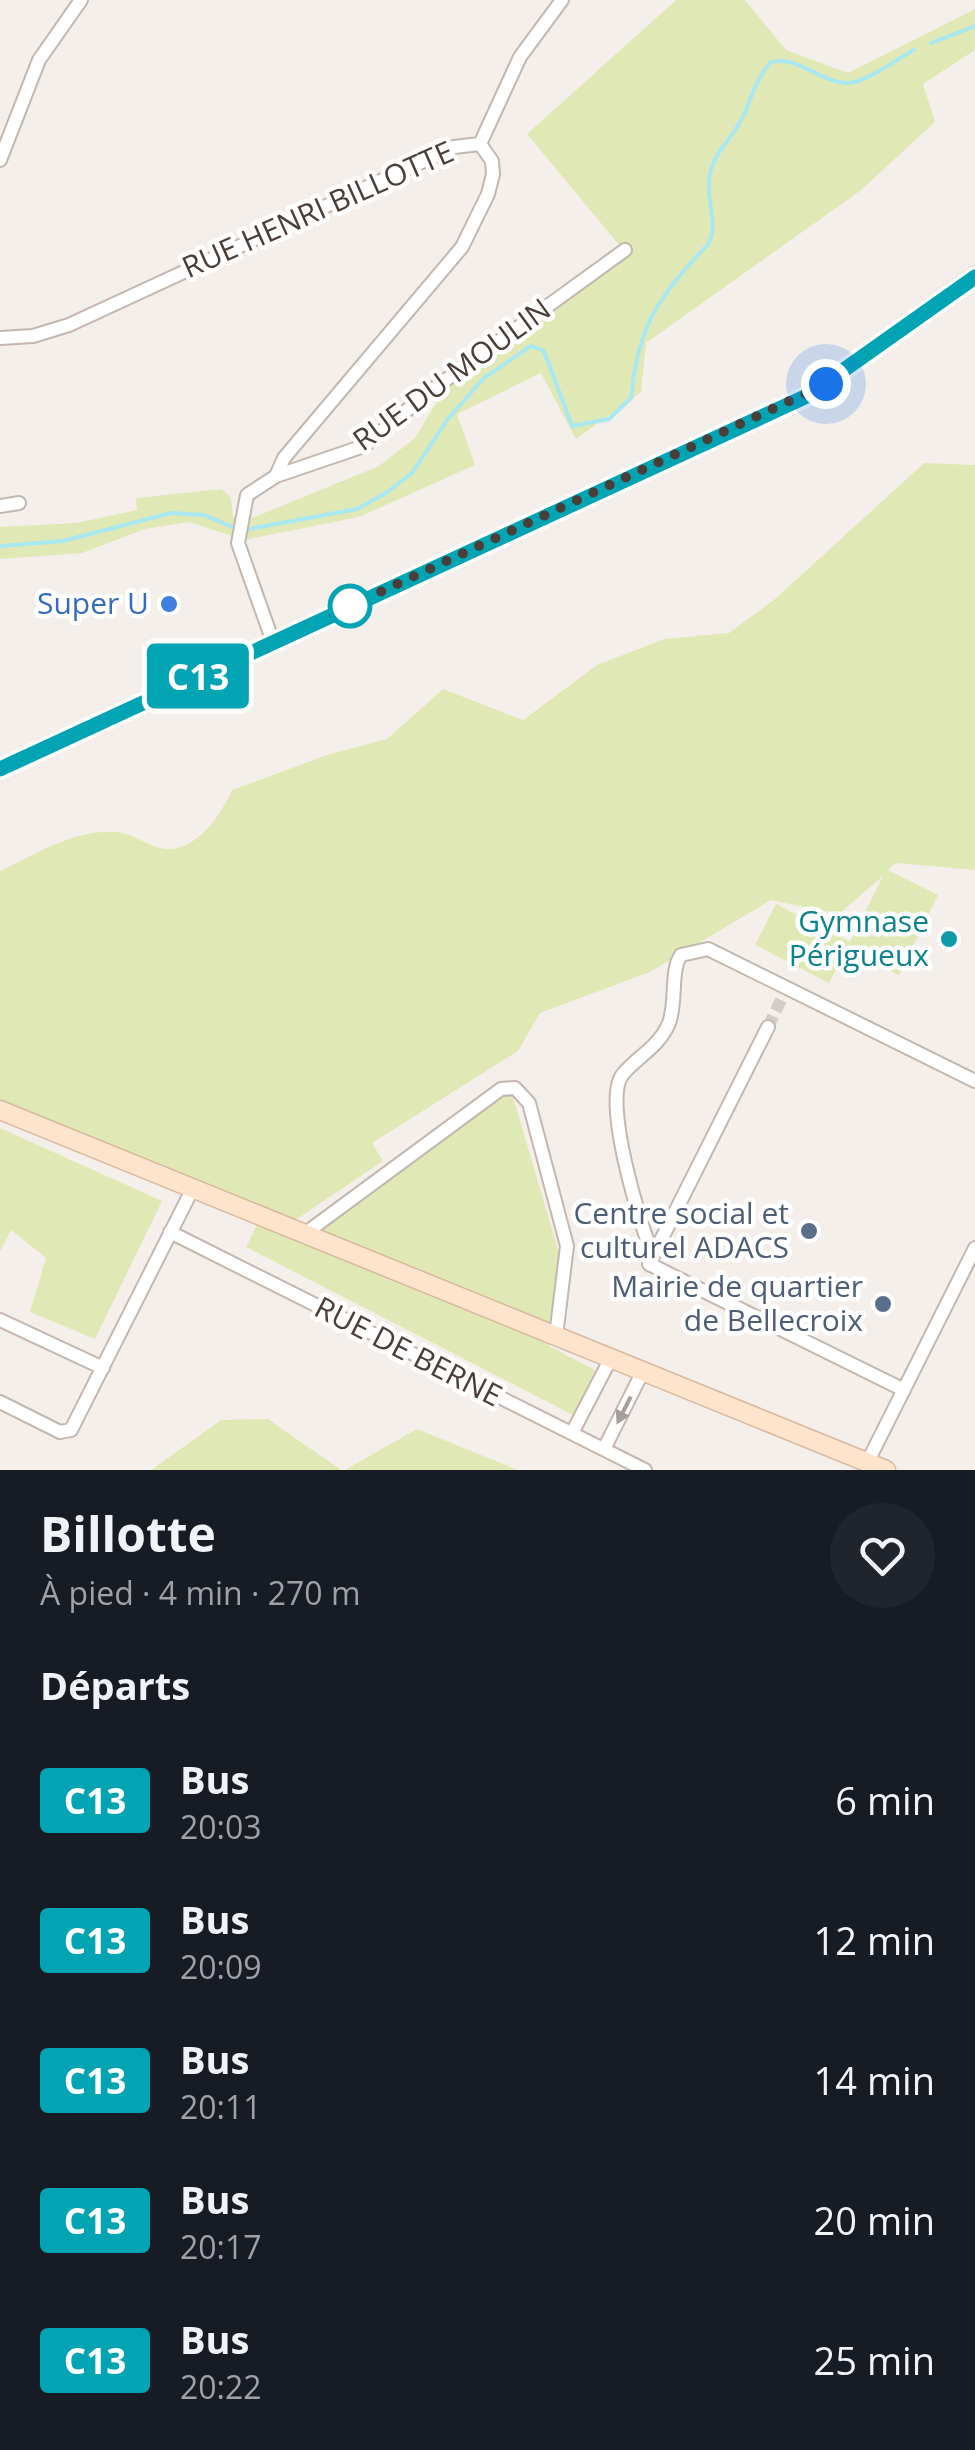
<!DOCTYPE html>
<html lang="fr">
<head>
<meta charset="utf-8">
<style>
  :root { --surface:#171b24; --page:#20242c; --text:#f1f3f6; --muted:#9ea1a6 }
  body { margin:0; font-family:"Open Sans",sans-serif; background:var(--page); color:var(--text); height:100vh; display:flex; flex-direction:column; font-size:38px; white-space:nowrap }
  * { box-sizing:border-box; margin:0 }
  p { font-size:32px; color:var(--muted) }
  .icon { flex:none; width:55px; height:55px; fill:none; stroke:currentColor; stroke-width:2; stroke-linecap:round; stroke-linejoin:round }
  .map { position:relative; height:1470px; overflow:hidden }
  .side { display:flex; flex-direction:column; background:var(--surface); flex:1 }
  .side>* { flex:none }
  .badge { padding:0 20px; border-radius:8px; font-size:35px; line-height:65px }
  .you { position:absolute; width:50px; height:50px; margin:-25px; border:8px solid #fff; border-radius:50%; background:#1a73e8; box-shadow:0 0 0 15px #1a73e833 }
  .map>.badge { position:absolute; translate:-50% -50%; box-shadow:0 0 0 5px #fff }
  h2 { padding:0 40px; font-size:38px; line-height:90px }
  .round { display:grid; place-items:center; flex:none; width:105px; height:105px; border-radius:52px; background:var(--page) }
  .summary { display:flex; align-items:center; justify-content:space-between; height:170px; padding:0 40px }
  h1 { font-size:48px; font-weight:700; line-height:75px }
  ul { padding:0; list-style:none }
  li { display:flex; align-items:center; gap:30px; height:140px; padding:0 40px }
  li div { flex:1 }
  li b { display:block; font-size:38px }
  li em { font-style:normal }
  li .badge { min-width:110px; font-weight:700; text-align:center }
  .map>svg:first-child { display:block }
  .green { fill:#e0e9b5 }
  .lines { fill:none; stroke-linecap:round; stroke-linejoin:round }
  .stream { stroke:#a9e7f1; stroke-width:4 }
  .street-tunnel { stroke:#d3ccc7; stroke-width:12; stroke-dasharray:12 6; stroke-linecap:butt }
  .street-casing { stroke:#c4b7b0; stroke-width:16 }
  .secondary-casing { stroke:#d8b89e; stroke-width:21 }
  .street { stroke:#fff; stroke-width:12 }
  .secondary { stroke:#fee4cc; stroke-width:18 }
  .oneway { fill:#a49e9c }
  .line-casing { stroke:#fff; stroke-width:22 }
  .line { stroke:#00a4b2; stroke-width:15 }
  .walk { stroke:#4a3e39; stroke-width:10; stroke-dasharray:0 18 }
  .shop-dot { fill:#3f7fe0; stroke:#fff; stroke-width:4 }
  .stop-dot { fill:#fff; stroke:#00a4b2; stroke-width:5 }
  .culture-dot { fill:#0f9aa8; stroke:#fff; stroke-width:4 }
  .service-dot { fill:#5c6f8a; stroke:#fff; stroke-width:4 }
  .labels { text-anchor:middle; stroke-width:9; stroke-linejoin:round; paint-order:stroke }
  .street-label { font-size:30px; fill:#4a3e39; stroke:#fff }
  .shop-label { font-size:30px; fill:#366cbe; stroke:#fff; text-anchor:end }
  .culture-label { font-size:30px; fill:#0d838f; stroke:#fff; text-anchor:end }
  .service-label { font-size:30px; fill:#4e5e75; stroke:#fff; text-anchor:end }
</style>
</head>
<body>
<div class="map">
<svg width="975" height="1470" viewBox="0 0 975 1470">
  <rect width="100%" height="100%" fill="#f5efeb"/>
  <path class="green" d="M676,0H745L786,50L848,73L975,9V50L923,84L935,122L860,191L646,343L641,392L576,439L541,373L457,414L475,465L359,517L244,540L189,522L145,529L82,553L0,559V527L76,523L137,510L136,498L222,489L231,498L233,516L252,518L379,466L415,438L463,358L619,245L527,134Z
    M924,463L975,465V870L896,863L888,870L938,895L899,975L846,950L829,983L755,945L776,904L850,942L883,876L839,914L771,900L650,972L540,1013L518,1051L372,1143L383,1161L282,1229L303,1241L392,1172L511,1090L560,1256L549,1346L595,1370L575,1416L246,1247L263,1213L0,1100V871C36,854 75,829 116,832C131,833 145,844 160,848C193,856 220,817 232,790L330,754L387,739L443,689L523,720L597,665L664,639L729,633L775,599Z
    M0,1128L162,1201L95,1339L30,1312L46,1258L11,1230L0,1252Z
    M268,1419L341,1470H151L221,1420Z
    M417,1429L518,1470H519H345Z"/>
  <g class="lines">
    <path class="stream" d="M931,43L975,26
      M244,530L357,509L386,493L412,473L447,420L484,378L531,346L544,351L572,426L609,419L631,398C638,323 659,297 709,243C718,222 707,203 709,181C711,153 731,142 742,118C752,98 755,80 771,62C798,55 820,83 848,83C868,82 896,59 914,50
      M0,546L63,541L171,513L204,515L235,528"/>
    <path class="street-tunnel" d="M768,1027L781,1000"/>
    <defs>
      <path id="street" d="M480,144L520,57L562,0
        M0,160L39,60L81,0
        M0,338L33,336L69,325L454,147L480,144L492,161L493,174L488,194L462,247L284,458L276,476
        M0,506L19,503
        M273,642L238,543L247,495L276,476L364,446L429,392L625,250
        M768,1027L649,1264L904,1390
        M170,1232L645,1470
        M303,1235L501,1089L515,1088L529,1103L567,1246L556,1336
        M653,1256C641,1226 601,1099 623,1074C638,1056 659,1047 669,1023C677,1002 670,971 681,955L708,949L975,1081
        M0,1320L103,1368
        M0,1402L60,1432L71,1430L192,1190
        M572,1433L611,1358
        M604,1449L643,1371
        M868,1461L975,1248"/>
      <path id="secondary" d="M0,769L807,396L975,276
        M0,1110L886,1470"/>
    </defs>
    <use href="#street" class="street-casing"/>
    <use href="#secondary" class="secondary-casing"/>
    <use href="#street" class="street"/>
    <use href="#secondary" class="secondary"/>
  </g>
  <defs><path id="oneway-solid" d="M-6-.8H1V-3.2L6.5 0L1 3.2V.8H-6Z" transform="scale(2.5)"/></defs>
  <use class="oneway" href="#oneway-solid" transform="translate(624 1410) rotate(117)"/>
  <g class="lines">
    <defs>
      <path id="line" d="M0,769L807,396L975,277"/>
    </defs>
    <use href="#line" class="line-casing"/>
    <use href="#line" class="line"/>
    <path class="walk" d="M350,606L333,614L826,384"/>
  </g>
  <circle class="shop-dot" cx="169" cy="604" r="10"/>
  <circle class="stop-dot" cx="350" cy="606" r="20"/>
  <circle class="culture-dot" cx="949" cy="939" r="10"/>
  <g class="service-dot">
    <circle cx="809" cy="1231" r="10"/>
    <circle cx="883" cy="1304" r="10"/>
  </g>
  <g class="labels">
    <g class="street-label">
      <text transform="translate(318 210) rotate(-24)" y="10">RUE HENRI BILLOTTE</text>
      <text transform="translate(452 375) rotate(-36)" y="10">RUE DU MOULIN</text>
      <text transform="translate(408 1352) rotate(27)" y="10">RUE DE BERNE</text>
    </g>
    <g class="shop-label">
      <text x="149" y="614">Super U</text>
    </g>
    <g class="culture-label">
      <text x="929" y="932">Gymnase<tspan x="929" dy="34">Périgueux</tspan></text>
    </g>
    <g class="service-label">
      <text x="789" y="1224">Centre social et<tspan x="789" dy="34">culturel ADACS</tspan></text>
      <text x="863" y="1297">Mairie de quartier<tspan x="863" dy="34">de Bellecroix</tspan></text>
    </g>
  </g>
</svg>
<div class="you" style="left:826px;top:384px"></div>
<b class="badge" style="left:198px;top:676px;background:#00a4b2;color:#fff">C13</b>
</div>
<section class="side">
<div class="summary"><div><h1>Billotte</h1><p>À pied · 4 min · 270 m</p></div><a class="round"><svg class="icon" aria-label="heart" viewBox="0 0 24 24"><path d="M12 20l-8-8c-3-5 5-10 8-4 3-6 11-1 8 4z"/></svg></a></div>
<h2>Départs</h2>
<ul>
<li><span class="badge" style="background:#00a4b2;color:#fff">C13</span><div><b>Bus</b><p>20:03</p></div><em>6 min</em></li>
<li><span class="badge" style="background:#00a4b2;color:#fff">C13</span><div><b>Bus</b><p>20:09</p></div><em>12 min</em></li>
<li><span class="badge" style="background:#00a4b2;color:#fff">C13</span><div><b>Bus</b><p>20:11</p></div><em>14 min</em></li>
<li><span class="badge" style="background:#00a4b2;color:#fff">C13</span><div><b>Bus</b><p>20:17</p></div><em>20 min</em></li>
<li><span class="badge" style="background:#00a4b2;color:#fff">C13</span><div><b>Bus</b><p>20:22</p></div><em>25 min</em></li>
</ul>
</section>
</body>
</html>
